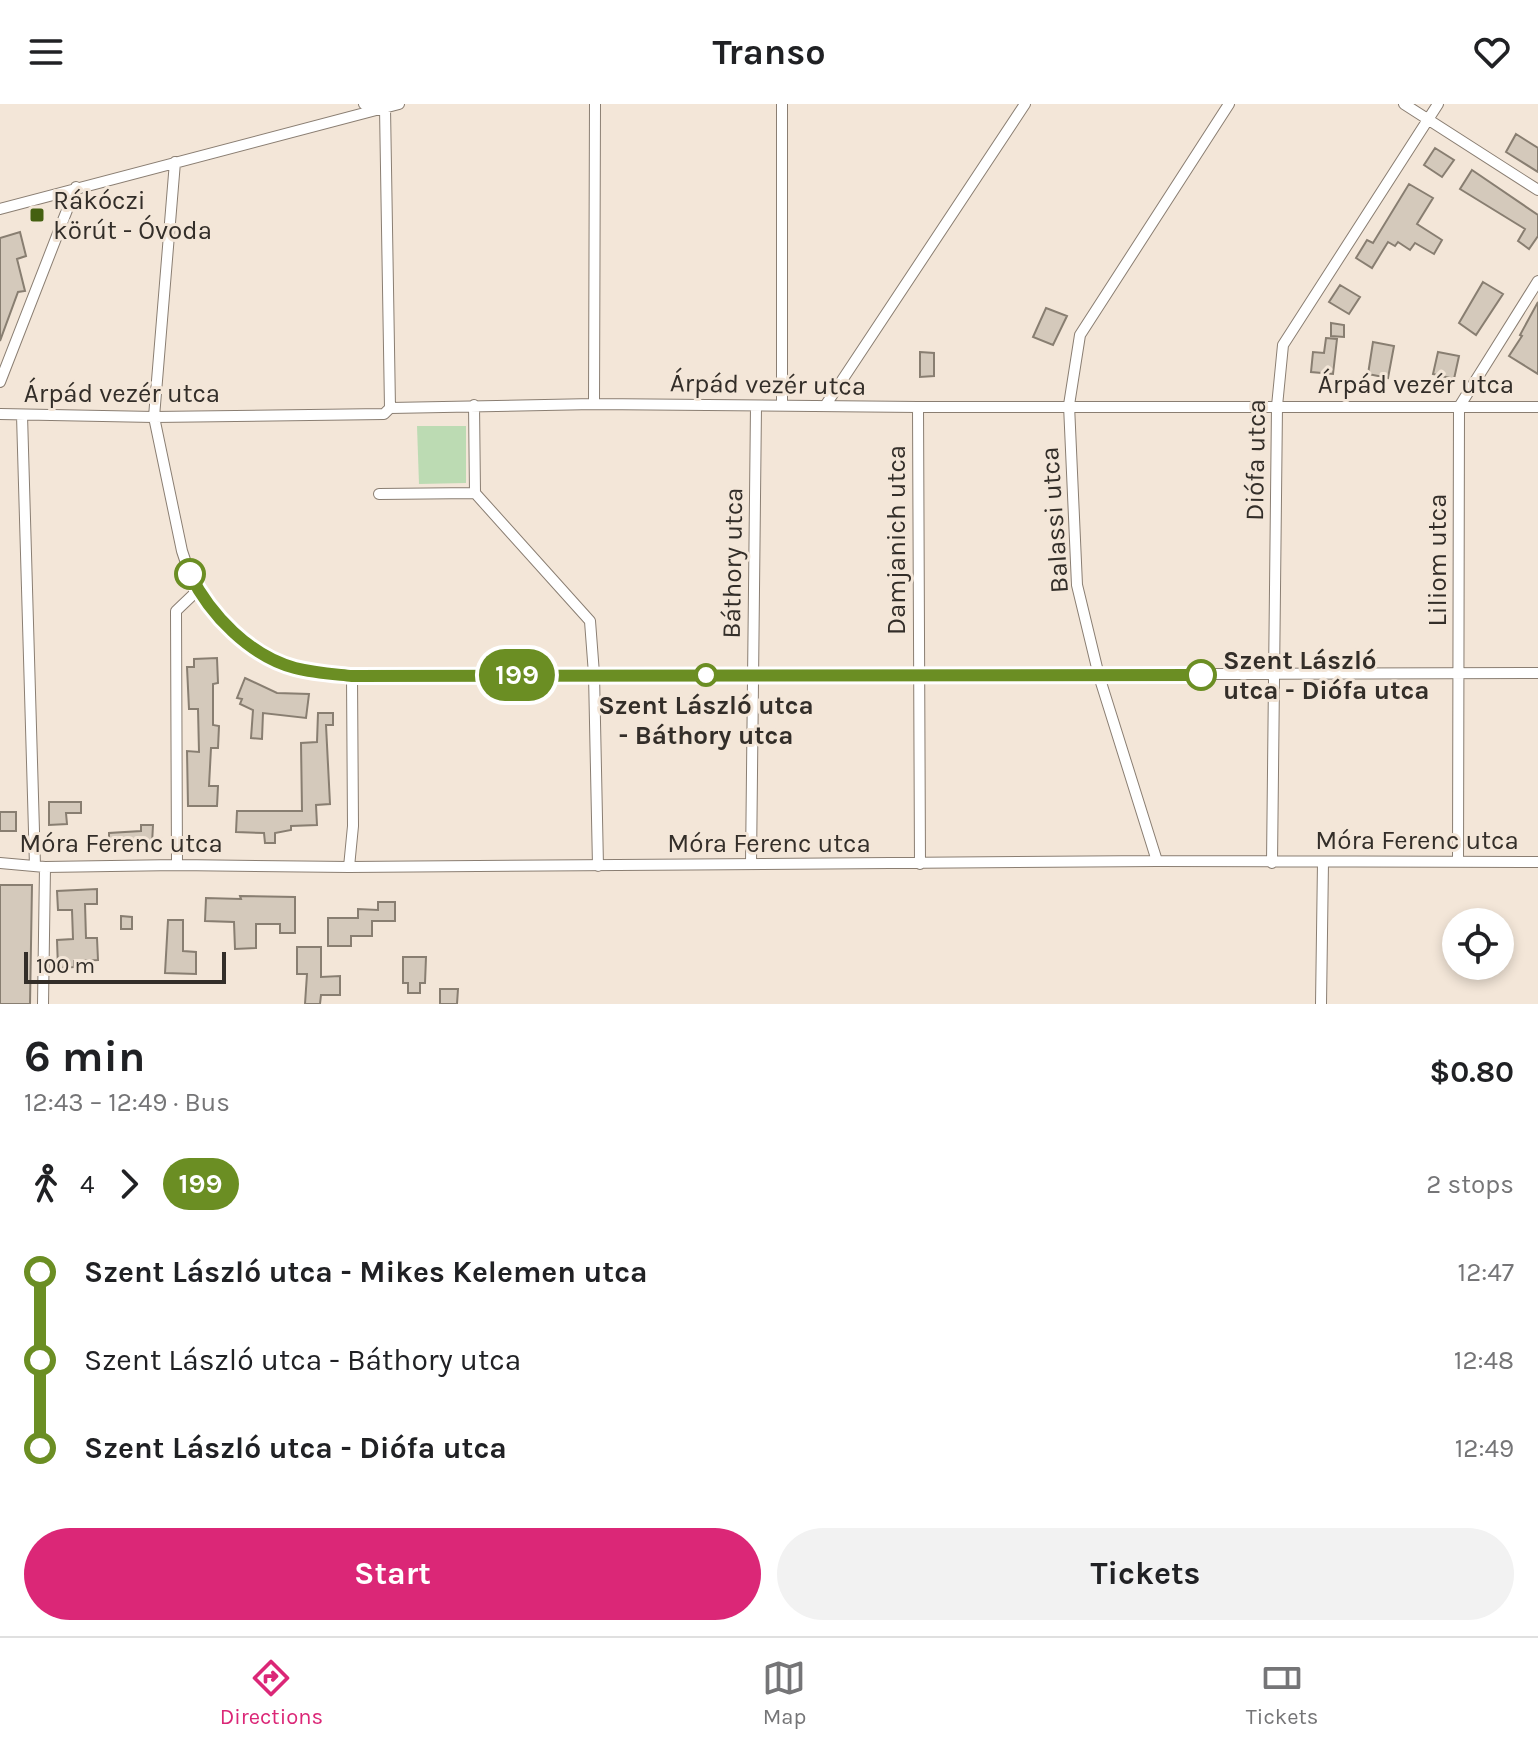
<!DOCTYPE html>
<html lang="en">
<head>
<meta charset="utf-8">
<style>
  :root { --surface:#fff; --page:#f2f2f2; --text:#202124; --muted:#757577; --line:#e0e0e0; --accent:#db2777 }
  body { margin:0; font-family:Karla,sans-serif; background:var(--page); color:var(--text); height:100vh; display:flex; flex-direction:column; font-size:30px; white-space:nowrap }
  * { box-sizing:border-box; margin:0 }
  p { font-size:26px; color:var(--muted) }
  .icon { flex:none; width:44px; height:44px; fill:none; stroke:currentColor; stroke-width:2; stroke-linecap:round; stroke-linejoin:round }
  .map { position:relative; height:900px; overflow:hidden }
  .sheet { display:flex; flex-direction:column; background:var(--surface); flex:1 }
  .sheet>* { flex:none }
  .badge { padding:0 16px; border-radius:26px; font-size:28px; line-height:52px }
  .tools { position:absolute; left:1442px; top:804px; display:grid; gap:16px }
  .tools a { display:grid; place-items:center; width:72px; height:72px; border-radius:50%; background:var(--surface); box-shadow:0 4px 12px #0003; font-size:40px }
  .scale { position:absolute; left:24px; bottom:20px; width:202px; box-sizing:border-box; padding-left:8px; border:4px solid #332e29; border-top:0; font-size:22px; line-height:28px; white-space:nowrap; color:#332e29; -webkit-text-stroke:6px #f3e6d8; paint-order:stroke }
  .map>.badge { position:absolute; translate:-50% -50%; box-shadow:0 0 0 4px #fff }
  .legs { display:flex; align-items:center; gap:12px; height:88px; padding:0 24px; font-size:26px }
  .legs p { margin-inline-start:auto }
  .headline { display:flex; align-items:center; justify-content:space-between; height:136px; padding:0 24px }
  h1 { font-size:44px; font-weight:700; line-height:60px }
  .button { display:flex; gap:16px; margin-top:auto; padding:16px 24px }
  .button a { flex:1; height:92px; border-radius:48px; background:var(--accent); color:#fff; font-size:32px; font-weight:700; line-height:92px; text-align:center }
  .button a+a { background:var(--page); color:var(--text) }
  ul { padding:0 24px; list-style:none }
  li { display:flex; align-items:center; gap:28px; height:88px; font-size:30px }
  li i { display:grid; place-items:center; width:12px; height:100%; margin:0 10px; background:currentColor }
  li i::after { content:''; width:20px; height:20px; margin:-10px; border:6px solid; border-radius:50%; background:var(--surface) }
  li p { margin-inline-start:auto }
  li:first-child i { background:linear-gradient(#0000 50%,currentColor 0) }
  li:last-child i { background:linear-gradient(currentColor 50%,#0000 0) }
  header { display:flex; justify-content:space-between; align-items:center; height:104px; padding:0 24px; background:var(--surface); font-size:36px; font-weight:700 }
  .tab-bar { display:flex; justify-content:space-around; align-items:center; height:112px; border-top:2px solid var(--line); background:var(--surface); font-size:22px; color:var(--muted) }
  .tab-bar a { display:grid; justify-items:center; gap:4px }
  .tab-bar .on { color:var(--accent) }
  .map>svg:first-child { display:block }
  .green { fill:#bcdbb3 }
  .building { fill:#d4c9bb; stroke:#887e71; stroke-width:2 }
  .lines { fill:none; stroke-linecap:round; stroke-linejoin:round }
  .street-casing { stroke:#8a7e72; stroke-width:12 }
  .street { stroke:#fff; stroke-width:10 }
  .line-1-casing { stroke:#fff; stroke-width:18 }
  .line-1 { stroke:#6b8e23; stroke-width:12 }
  .poi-dot { fill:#446011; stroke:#f3e6d8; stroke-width:3 }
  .stop-1-dot { fill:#fff; stroke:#6b8e23; stroke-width:4 }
  .labels { text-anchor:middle; stroke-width:6; stroke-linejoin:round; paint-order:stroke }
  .poi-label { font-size:26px; fill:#332e29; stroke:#f3e6d8; text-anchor:start }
  .street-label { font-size:26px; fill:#332e29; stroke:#f3e6d8 }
  .stop-label { font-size:26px; font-weight:bold; fill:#332e29; stroke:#f3e6d8; text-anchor:start }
</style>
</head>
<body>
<header><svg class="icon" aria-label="menu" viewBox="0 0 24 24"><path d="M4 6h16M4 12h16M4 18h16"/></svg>Transo<svg class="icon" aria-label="heart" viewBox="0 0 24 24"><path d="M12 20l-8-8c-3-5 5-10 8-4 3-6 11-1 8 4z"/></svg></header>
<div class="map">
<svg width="1538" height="900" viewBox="0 0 1538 900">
  <rect width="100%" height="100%" fill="#f3e6d8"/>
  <path class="green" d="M417,322H466V379L419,380Z"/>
  <path class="building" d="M1516,30L1538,44V68L1506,48Z
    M1435,44L1454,56L1442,73L1424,61Z
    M1472,66L1538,111V132L1529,145L1518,137L1525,125L1460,85Z
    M1409,80L1433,94L1417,120L1442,136L1434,150L1415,139L1410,146L1398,138L1395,142L1388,138L1372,164L1356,154L1367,136L1373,139Z
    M20,128L26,152L17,155L25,187L18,188L0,237V134Z
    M1483,178L1503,190L1476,231L1459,219Z
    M1340,181L1360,193L1349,210L1329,198Z
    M1538,198V270L1509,252L1522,232L1520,231Z
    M1046,204L1067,212L1053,241L1033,233Z
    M1331,219L1344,221V233L1331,232Z
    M1326,234L1337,235L1333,270L1311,268L1313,248L1324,249Z
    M1373,238L1394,242L1388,274L1368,270Z
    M920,248L934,249V272L920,273Z
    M1438,248L1459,252L1454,275L1433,270Z
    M217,554L218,579L213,580V621L219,622L218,644H211L209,682H218L217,702H188L187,647L199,648L198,605H189L187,563H194V555Z
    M245,574L277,589L309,590L306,614L263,609L262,635L251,634L253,606L240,600L242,595L237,594Z
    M318,609H333V621H326L330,700L316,701L317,721L291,722V726L275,729V739H265L264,729L236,728L237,707H302L301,639L317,638Z
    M49,698H81V709H66L67,720L49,721Z
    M0,708H16V727H0Z
    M141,721H153L152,740L109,739V729L141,727Z
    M0,781H32L30,900H0Z
    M97,785V800H85L86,834H97L98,856L74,857V863L58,864L57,836L73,835L72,806H58L57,787Z
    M240,792L295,793V829H280V820H256V844L235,845L234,818L205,817L206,794L241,795Z
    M378,798H395V817H372V832H351V842H328V814H358V805L378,806Z
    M121,812L132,813V825H121Z
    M168,816H183V847L196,848V870L165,869Z
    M297,843H321V873L340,872V891H321L320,900H305L307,870H297Z
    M403,853H426L425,879H420V889H408V879H403Z
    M440,885H458L457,900H440Z"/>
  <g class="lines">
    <defs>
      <path id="street" d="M364,0L385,4L390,304
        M782,0V301
        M1404,0L1538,86
        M175,58L154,313L182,447L189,468L198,486L214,507L241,533L263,550L294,564L352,572L1538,569
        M0,105L399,0
        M0,278L76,83
        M594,300L595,0
        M474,301L475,389L590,517L594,570L598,762
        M825,302L1025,0
        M918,303L920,760
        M0,310L154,313L384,310L390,304L594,300L918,303H1538
        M22,311L35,762
        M379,390L475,389
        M1157,757L1099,572L1077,481L1069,301L1080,231L1229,0
        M1458,758L1459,303L1538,177
        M0,759L45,763L177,761L349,763L1157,757L1538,758
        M1272,759L1277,302L1283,241L1438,0
        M751,760L756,302
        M177,761L176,507L198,486
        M349,763L353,722L352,572
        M43,900L45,763
        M1321,900L1323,758"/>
    </defs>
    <use href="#street" class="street-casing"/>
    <use href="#street" class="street"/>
  </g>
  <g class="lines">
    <defs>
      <path id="line-1" d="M190,470C210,511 250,552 295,564C314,569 333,570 352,572L1201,571"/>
    </defs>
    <use href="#line-1" class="line-1-casing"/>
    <use href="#line-1" class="line-1"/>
  </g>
  <rect class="poi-dot" x="29" y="103" width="16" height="16" rx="4"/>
  <g class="stop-1-dot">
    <circle cx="190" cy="470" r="14"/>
    <circle cx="706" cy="571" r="10"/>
    <circle cx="1201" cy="571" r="14"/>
  </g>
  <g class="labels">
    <g class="poi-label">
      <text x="53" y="105">Rákóczi<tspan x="53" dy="30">körút - Óvoda</tspan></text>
    </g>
    <g class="street-label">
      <text transform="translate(768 280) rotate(1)" y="9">Árpád vezér utca</text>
      <text x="1416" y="289">Árpád vezér utca</text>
      <text x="122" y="298">Árpád vezér utca</text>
      <text transform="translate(1255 356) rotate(-89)" y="9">Diófa utca</text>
      <text transform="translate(1054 416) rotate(-94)" y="9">Balassi utca</text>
      <text transform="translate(896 436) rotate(-90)" y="9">Damjanich utca</text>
      <text transform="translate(1437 456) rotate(-90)" y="9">Liliom utca</text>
      <text transform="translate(732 459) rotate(-89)" y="9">Báthory utca</text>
      <text x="1417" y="745">Móra Ferenc utca</text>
      <text x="121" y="748">Móra Ferenc utca</text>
      <text x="769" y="748">Móra Ferenc utca</text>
    </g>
    <g class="stop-label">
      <text x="1223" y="565">Szent László<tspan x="1223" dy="30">utca - Diófa utca</tspan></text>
      <text x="706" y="610" text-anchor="middle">Szent László utca<tspan x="706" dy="30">- Báthory utca</tspan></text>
    </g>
  </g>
</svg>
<div class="tools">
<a><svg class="icon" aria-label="locate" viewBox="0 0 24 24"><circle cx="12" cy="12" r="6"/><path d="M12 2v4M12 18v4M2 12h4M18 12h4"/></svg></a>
</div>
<div class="scale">100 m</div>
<b class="badge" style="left:517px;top:571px;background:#6b8e23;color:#fff">199</b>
</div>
<section class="sheet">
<div class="headline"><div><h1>6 min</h1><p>12:43 – 12:49 · Bus</p></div><b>$0.80</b></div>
<div class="legs"><svg class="icon" aria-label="walk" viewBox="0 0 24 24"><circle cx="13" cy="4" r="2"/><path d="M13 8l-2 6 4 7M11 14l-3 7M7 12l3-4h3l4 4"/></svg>4<svg class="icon" aria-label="forward" viewBox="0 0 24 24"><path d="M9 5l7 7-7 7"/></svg><b class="badge" style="background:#6b8e23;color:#fff">199</b><p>2 stops</p></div>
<ul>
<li><i style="color:#6b8e23"></i><b>Szent László utca - Mikes Kelemen utca</b><p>12:47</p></li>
<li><i style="color:#6b8e23"></i><span>Szent László utca - Báthory utca</span><p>12:48</p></li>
<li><i style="color:#6b8e23"></i><b>Szent László utca - Diófa utca</b><p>12:49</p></li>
</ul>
<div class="button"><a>Start</a><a>Tickets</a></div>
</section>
<nav class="tab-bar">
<a class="on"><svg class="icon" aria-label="directions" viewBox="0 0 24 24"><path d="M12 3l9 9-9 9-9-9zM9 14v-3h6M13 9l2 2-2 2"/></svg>Directions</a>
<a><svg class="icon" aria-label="map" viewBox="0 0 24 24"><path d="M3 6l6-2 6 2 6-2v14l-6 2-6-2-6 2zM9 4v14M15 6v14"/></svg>Map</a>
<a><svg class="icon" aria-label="tickets" viewBox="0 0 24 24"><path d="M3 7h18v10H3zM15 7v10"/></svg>Tickets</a>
</nav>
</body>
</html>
